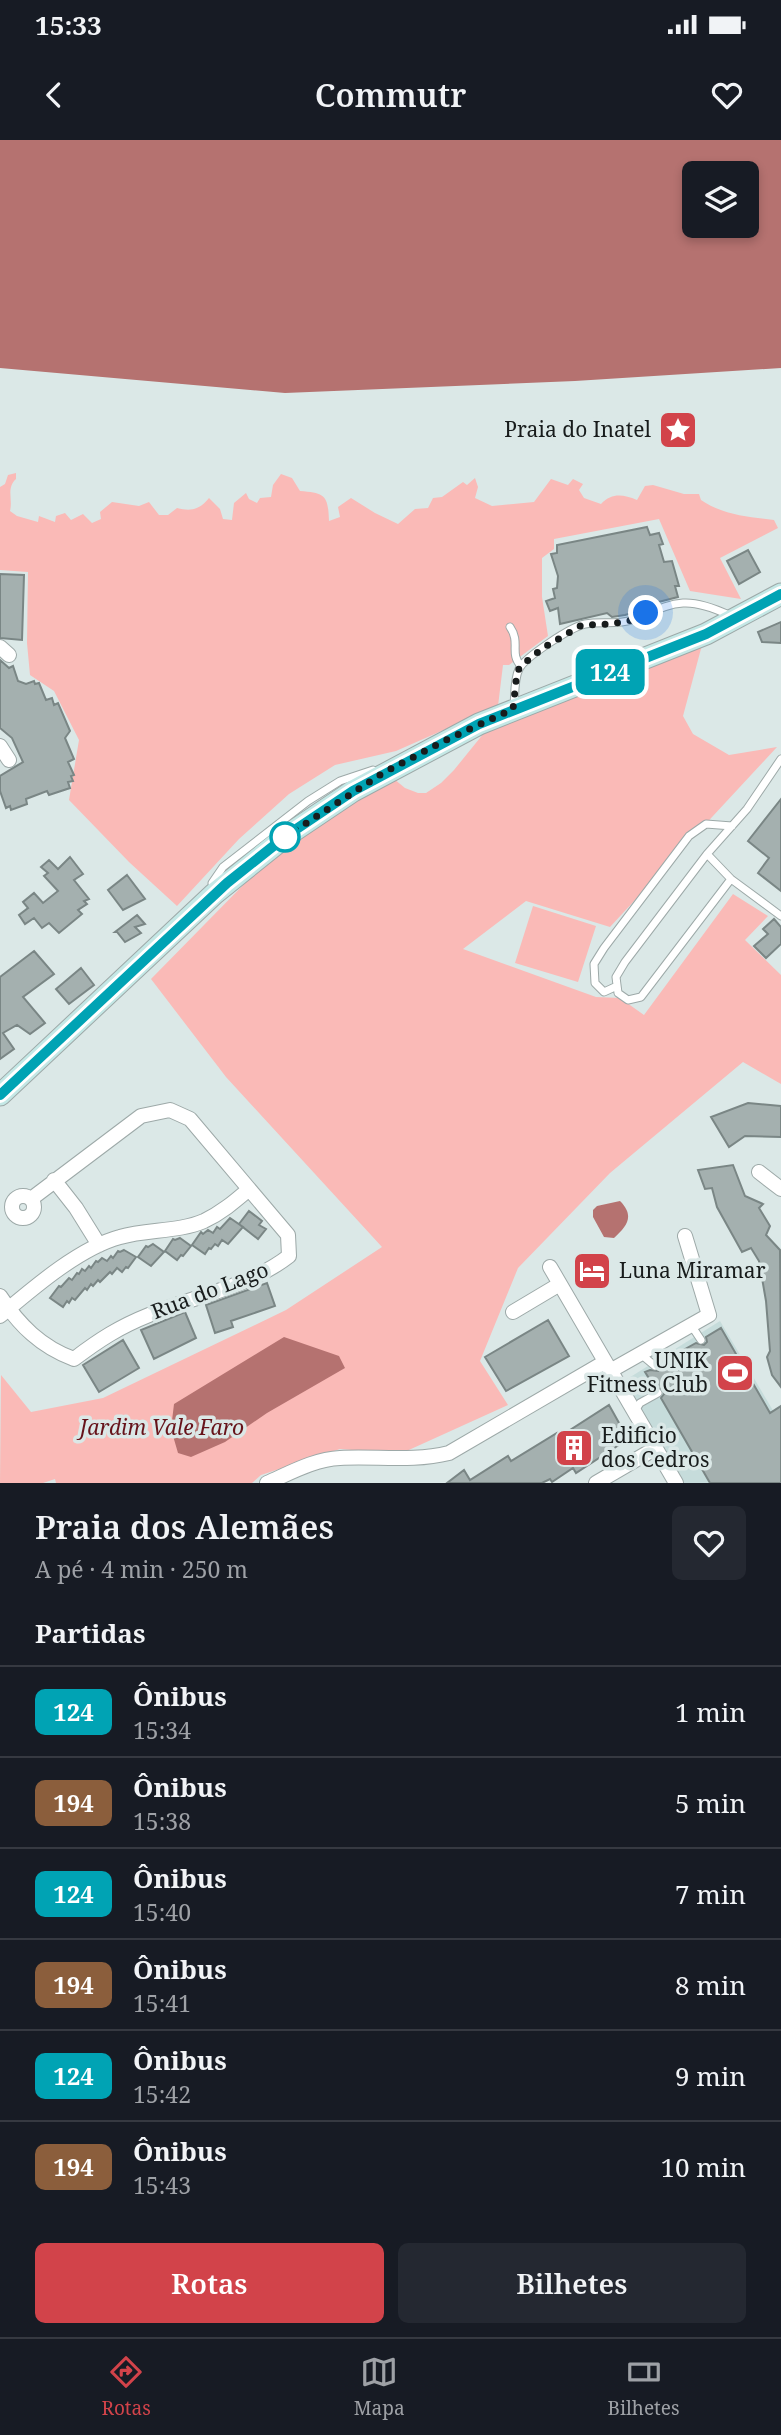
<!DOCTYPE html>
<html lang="pt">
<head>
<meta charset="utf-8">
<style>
  :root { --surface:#171b24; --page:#242831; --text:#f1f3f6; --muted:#9ea1a6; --line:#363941; --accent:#d2434a }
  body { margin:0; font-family:"Noto Serif",serif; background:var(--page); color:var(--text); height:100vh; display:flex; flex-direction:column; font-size:26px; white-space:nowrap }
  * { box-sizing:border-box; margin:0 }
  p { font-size:23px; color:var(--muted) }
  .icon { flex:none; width:38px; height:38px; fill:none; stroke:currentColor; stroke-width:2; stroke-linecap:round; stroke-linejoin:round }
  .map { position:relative; height:1343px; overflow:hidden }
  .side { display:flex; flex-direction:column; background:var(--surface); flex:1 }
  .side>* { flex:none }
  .badge { padding:0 14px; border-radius:10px; font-size:24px; line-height:46px }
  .tools { position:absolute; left:682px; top:21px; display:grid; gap:14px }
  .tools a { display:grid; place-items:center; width:77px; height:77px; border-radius:10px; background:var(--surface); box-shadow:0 4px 10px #0003; font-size:35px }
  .you { position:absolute; width:35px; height:35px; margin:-18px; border:5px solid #fff; border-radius:50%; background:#1a73e8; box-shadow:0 0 0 10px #1a73e833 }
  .map>.badge { position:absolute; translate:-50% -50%; box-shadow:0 0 0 4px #fff }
  h2 { padding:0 35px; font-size:26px; line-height:63px }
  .round { display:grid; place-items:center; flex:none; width:74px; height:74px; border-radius:10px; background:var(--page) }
  .head { display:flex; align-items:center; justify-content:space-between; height:119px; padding:0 35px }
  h1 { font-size:33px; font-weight:600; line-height:52px }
  .button { display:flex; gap:14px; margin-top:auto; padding:14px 35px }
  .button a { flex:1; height:80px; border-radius:10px; background:var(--accent); color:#fff; font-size:28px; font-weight:600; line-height:80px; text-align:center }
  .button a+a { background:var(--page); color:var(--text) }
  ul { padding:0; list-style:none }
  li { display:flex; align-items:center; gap:21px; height:91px; padding:0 35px; border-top:2px solid var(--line) }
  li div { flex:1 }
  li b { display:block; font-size:26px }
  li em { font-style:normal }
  li .badge { min-width:77px; font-weight:700; text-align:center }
  .status { display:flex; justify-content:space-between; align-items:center; height:49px; padding:0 35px; background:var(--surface); direction:ltr }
  .status svg { height:19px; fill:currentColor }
  header { display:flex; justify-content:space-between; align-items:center; height:91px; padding:0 35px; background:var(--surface); font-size:32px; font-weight:600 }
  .dock { display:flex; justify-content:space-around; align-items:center; height:98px; border-top:2px solid var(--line); background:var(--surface); font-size:19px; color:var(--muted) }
  .dock a { display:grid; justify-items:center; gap:4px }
  .dock .active { color:var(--accent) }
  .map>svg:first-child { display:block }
  .built { fill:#c6dcdb }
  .green { fill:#fabab7 }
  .water { fill:#b57270; fill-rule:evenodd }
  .building { fill:#a4b0af; stroke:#7a8685; stroke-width:2 }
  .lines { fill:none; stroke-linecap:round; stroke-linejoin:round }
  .lane-casing { stroke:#9da9a8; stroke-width:9 }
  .street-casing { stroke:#9da9a8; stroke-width:16 }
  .secondary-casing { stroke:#9da9a8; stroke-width:23 }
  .lane { stroke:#fff; stroke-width:7 }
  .street { stroke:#fff; stroke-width:14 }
  .secondary { stroke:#c4e8e6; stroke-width:21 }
  .line-casing { stroke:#fff; stroke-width:16 }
  .line { stroke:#00a3b4; stroke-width:10 }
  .walk { stroke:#181c1c; stroke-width:7; stroke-dasharray:0 12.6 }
  .stop-dot { fill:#fff; stroke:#00a3b4; stroke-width:3.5 }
  .labels { text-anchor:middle; stroke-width:7; stroke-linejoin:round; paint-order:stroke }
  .poi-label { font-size:21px; fill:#181c1c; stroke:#dbe8e7; text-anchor:end }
  .street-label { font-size:21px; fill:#181c1c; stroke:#dbe8e7 }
  .park-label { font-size:21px; font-style:italic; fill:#66131a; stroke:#dbe8e7 }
</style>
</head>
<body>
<div class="status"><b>15:33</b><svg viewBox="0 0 49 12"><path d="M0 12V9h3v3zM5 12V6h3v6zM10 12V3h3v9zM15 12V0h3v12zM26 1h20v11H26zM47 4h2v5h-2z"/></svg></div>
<header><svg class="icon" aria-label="back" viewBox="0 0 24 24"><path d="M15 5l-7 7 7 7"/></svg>Commutr<svg class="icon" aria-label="heart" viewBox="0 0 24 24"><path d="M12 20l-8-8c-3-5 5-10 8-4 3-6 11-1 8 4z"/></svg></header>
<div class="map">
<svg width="781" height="1343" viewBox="0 0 781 1343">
  <rect width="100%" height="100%" fill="#dbe8e7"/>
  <path class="built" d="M720,1181L781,1284V1343H684L624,1241Z"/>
  <path class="green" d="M16,333V339C6,348 13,359 10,371L17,376L38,382L39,376L55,382L56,376L65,373L71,380L83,374L92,383L101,379L100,372L112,362L139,366L149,362L159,375H168L177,368C192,372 200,369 209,358L220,369L223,379L232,380L234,363L246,353L249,359L257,363L260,358L271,357L273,345L281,334L292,338L300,351C326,353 328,356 329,381L340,377L338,367L351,358L375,373L398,384L415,369L428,368L433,358L442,357L463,342L467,345L475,338L478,347L475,358L492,366L534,362L551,339L568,345L573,339L583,344L579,350L584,358L601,364C612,353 622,354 637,360L645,346L653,345L684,354H699L701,360C723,375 749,377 774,380L778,388L720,418L741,459L690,451L659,379L554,399V409L542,418V457L548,496L509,525H503L498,566L396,611L335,625L289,654L239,699L177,766L129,722L69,660L79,600L54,551L30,535L27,503L28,432L0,430V347L5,344L8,335Z
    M702,505L683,576L693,594L729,615L777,607L610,787L526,761L463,809L596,857L620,858L644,875L733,754L768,776L745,800L781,835V944L743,922L610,1033L518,1128L480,1221L508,1265L400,1314L340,1309L261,1335L252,1343H56L55,1339L43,1343H0L1,1235L31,1272L103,1258L286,1170L382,1107L226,937L151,839L259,729L331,676L394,639L405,648L418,653H426L441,643L454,630L484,593Z
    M533,766L596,786L578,842L515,823Z"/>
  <path class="water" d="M0,0H781V228L575,241L285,253L0,228ZM695,33H747V86H695Z
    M620,1061C635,1076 627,1086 614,1098L604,1097L593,1077V1070L597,1066Z
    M284,1197L339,1216L345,1228L267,1273L225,1302L191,1317L178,1313L171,1289L174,1264Z"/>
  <path class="building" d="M647,387L650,395L659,393L663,404L659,405L664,422L672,421L679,446H675L678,457L635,468L636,472L625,475L612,477L607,473L560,484L558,468L550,471L546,461L555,458L553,449L557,448L558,436L551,414L557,413V405Z
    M748,410L760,432L739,444L727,421Z
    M0,434L24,435L22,500L0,498Z
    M781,482V503L762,502L758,492Z
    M0,520L9,528L13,526L18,541L26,544L34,541L35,544L39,543L46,560L52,558L54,565L58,563L70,591L65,598L74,619L68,622L74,635L71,636L73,641L68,642L70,648L49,655L47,651L26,659L27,664L11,670L10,666L6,668L0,651V636L23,622L12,598L0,588Z
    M781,659V751L758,733L769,718L748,701Z
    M70,717L83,734L74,740L89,759L84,761L87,764L78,770L82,774L59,793L49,783L42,788L34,778L25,784L19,775L28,768L23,762L34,753L43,763L58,751L44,736L48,733L41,727L49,720L58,729Z
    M127,735L145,759L123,770L108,750Z
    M137,775L145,784L135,787L141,793L125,802L117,792H115Z
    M774,779L781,787V804L766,818L754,806L768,794L763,789Z
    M34,811L54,834L23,857L45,883L30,894L17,885L3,893L14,909L0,919V837Z
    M81,828L94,845L69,864L56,849Z
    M748,963L781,966V997L745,996L729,1007L711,977Z
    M733,1025L745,1056L763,1064L759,1068L770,1086L766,1095L780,1110L781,1247L772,1235L767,1217L770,1211L766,1161L759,1121L751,1108L742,1112L717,1067L712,1048L705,1049L698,1030Z
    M249,1071L262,1081L259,1085L266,1089L258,1099L239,1084Z
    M230,1078L243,1087L228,1104L222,1100L218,1106L215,1104L211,1109L209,1108L205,1114L192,1105L201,1092L203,1094L208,1090L213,1093L217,1087L220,1089Z
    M180,1098L191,1106L183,1116L181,1115L177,1120L165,1111L173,1099L175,1100Z
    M153,1104L164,1112L151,1126L138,1117L146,1106L148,1107Z
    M124,1110L136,1117L128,1128L126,1127L122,1132L117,1128L112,1134L110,1132L100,1142L98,1140L93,1146L91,1144L87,1150L85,1148L75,1160L72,1158L69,1163L67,1161L63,1167L50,1158L59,1146L61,1147L69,1138L72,1140L77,1133L79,1134L82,1129L85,1131L89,1126L91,1128L96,1121L98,1122L102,1118L107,1121L111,1116L113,1118L118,1111L120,1112Z
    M267,1143L275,1166L231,1181L233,1187L215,1193L206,1165Z
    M185,1172L196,1198L154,1219L141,1190Z
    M548,1180L569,1216L506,1251L485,1217Z
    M721,1188L770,1273L781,1266V1343H710L661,1258L664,1254L663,1249L655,1248L645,1232L650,1230L658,1231L660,1223L696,1203L704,1205L707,1202L706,1197Z
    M123,1200L139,1228L99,1252L83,1225Z
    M609,1265L628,1299L576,1333L573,1328L552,1342L550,1339L542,1343H447L464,1330L470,1340L508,1316L511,1321L557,1293L559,1297Z"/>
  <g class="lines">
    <defs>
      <path id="lane" d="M510,487C521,503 509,513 521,526
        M514,566C515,555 514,539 519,529C525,517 571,487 585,484C601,481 616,485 632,480C649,474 665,464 683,463C698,462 716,469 729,475
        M707,714L731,739L781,776
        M731,739L641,857L628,860L618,853L616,837L625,822L707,714L747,669L781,619
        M213,749L212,743L223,727L308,661L340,641L373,630
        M617,846L604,852L595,843L594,824L604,808L689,696L706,684L732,686
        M691,1185L701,1200
        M639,1217L643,1216L655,1226
        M635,1271L640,1263L658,1253"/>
      <path id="street" d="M0,507L9,515
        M0,606L9,620
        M759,1032L781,1049
        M54,1040L76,1068L99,1105
        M12 1067a11 11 0 1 1 22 0a11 11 0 1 1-22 0Z
        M550,1127L676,1343
        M0,1156C19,1185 41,1207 74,1219C99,1200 119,1187 149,1175C195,1156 249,1147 289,1116L288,1095L190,979L170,970L141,976L31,1059
        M513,1172L560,1144
        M0,1176C32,1149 79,1108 120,1097C147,1089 179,1092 204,1081C221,1073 234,1062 248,1050
        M610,1231L709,1175L685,1096
        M267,1343C290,1333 315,1319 340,1318C377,1316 413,1322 449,1313L605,1222
        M596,1343L656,1308"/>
      <path id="secondary" d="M0,955L214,754L286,696L353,651L479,584L706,494L781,454"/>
    </defs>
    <use href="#lane" class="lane-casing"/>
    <use href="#street" class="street-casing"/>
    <use href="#secondary" class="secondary-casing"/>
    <use href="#lane" class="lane"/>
    <use href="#street" class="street"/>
    <use href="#secondary" class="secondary"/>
  </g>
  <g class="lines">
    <defs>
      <path id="line" d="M0,955L227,743L286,696L353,651L479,584L706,494L781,454"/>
    </defs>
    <use href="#line" class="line-casing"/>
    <use href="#line" class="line"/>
    <path class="walk" d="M285,697L383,633L444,601L513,569L517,532L521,526L543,508L582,485L611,484L633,480L646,473"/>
  </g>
  <defs>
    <symbol id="sight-square" viewBox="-11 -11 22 22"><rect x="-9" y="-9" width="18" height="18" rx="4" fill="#d2434a" stroke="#dbe8e7"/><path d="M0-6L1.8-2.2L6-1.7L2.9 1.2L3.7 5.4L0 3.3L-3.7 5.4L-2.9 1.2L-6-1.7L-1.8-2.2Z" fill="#fff"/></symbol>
    <symbol id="hotel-square" viewBox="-11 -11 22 22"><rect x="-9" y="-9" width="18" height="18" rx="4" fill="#d2434a" stroke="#dbe8e7"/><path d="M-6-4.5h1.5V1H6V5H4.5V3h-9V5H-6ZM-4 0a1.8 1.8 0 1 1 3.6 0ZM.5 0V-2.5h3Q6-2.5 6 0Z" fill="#fff"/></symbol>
    <symbol id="stadium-square" viewBox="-11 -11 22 22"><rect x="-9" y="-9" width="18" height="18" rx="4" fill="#d2434a" stroke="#dbe8e7"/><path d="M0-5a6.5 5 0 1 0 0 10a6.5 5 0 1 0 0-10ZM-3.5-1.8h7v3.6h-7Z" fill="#fff"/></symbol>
    <symbol id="building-square" viewBox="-11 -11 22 22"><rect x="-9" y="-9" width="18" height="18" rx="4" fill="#d2434a" stroke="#dbe8e7"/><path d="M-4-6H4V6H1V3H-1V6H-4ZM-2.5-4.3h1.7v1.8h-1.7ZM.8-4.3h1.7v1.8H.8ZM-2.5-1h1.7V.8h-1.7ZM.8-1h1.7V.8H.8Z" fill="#fff"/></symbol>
  </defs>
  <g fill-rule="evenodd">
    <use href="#sight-square" x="656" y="268" width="44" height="44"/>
    <use href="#hotel-square" x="570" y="1109" width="44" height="44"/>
    <use href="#stadium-square" x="713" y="1211" width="44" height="44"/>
    <use href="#building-square" x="552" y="1286" width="44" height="44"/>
  </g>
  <circle class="stop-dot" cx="285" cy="697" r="14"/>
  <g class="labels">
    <g class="poi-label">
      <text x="651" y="297">Praia do Inatel</text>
      <text x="619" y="1138" text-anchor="start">Luna Miramar</text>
      <text x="708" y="1228">UNIK<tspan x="708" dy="24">Fitness Club</tspan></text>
      <text x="601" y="1303" text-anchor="start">Edificio<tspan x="601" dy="24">dos Cedros</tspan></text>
    </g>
    <g class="street-label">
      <text transform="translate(210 1151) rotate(-21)" y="7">Rua do Lago</text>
    </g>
    <g class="park-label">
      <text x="162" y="1295">Jardim Vale Faro</text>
    </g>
  </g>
</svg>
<div class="tools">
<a><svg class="icon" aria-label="layers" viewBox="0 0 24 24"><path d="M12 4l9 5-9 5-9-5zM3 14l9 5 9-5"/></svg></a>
</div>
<div class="you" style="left:646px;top:473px"></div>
<b class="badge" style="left:610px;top:532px;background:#00a3b4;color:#fff">124</b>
</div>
<section class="side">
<div class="head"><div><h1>Praia dos Alemães</h1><p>A pé · 4 min · 250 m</p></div><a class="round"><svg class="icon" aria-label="heart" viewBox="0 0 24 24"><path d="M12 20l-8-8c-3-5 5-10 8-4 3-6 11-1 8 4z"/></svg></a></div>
<h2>Partidas</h2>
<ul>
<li><span class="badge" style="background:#00a3b4;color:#fff">124</span><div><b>Ônibus</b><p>15:34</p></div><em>1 min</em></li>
<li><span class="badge" style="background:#8b5e3c;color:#fff">194</span><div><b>Ônibus</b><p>15:38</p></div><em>5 min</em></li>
<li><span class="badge" style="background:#00a3b4;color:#fff">124</span><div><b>Ônibus</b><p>15:40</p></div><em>7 min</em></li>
<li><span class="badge" style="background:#8b5e3c;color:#fff">194</span><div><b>Ônibus</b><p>15:41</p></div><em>8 min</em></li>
<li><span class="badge" style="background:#00a3b4;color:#fff">124</span><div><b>Ônibus</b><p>15:42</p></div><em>9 min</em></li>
<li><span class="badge" style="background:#8b5e3c;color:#fff">194</span><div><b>Ônibus</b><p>15:43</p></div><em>10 min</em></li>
</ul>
<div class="button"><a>Rotas</a><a>Bilhetes</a></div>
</section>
<nav class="dock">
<a class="active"><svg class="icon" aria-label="directions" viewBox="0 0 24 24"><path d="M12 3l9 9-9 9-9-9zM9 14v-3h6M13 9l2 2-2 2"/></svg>Rotas</a>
<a><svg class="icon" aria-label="map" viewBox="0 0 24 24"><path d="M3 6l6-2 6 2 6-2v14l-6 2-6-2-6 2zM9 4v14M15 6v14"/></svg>Mapa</a>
<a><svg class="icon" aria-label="tickets" viewBox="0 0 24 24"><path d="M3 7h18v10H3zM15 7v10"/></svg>Bilhetes</a>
</nav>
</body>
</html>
